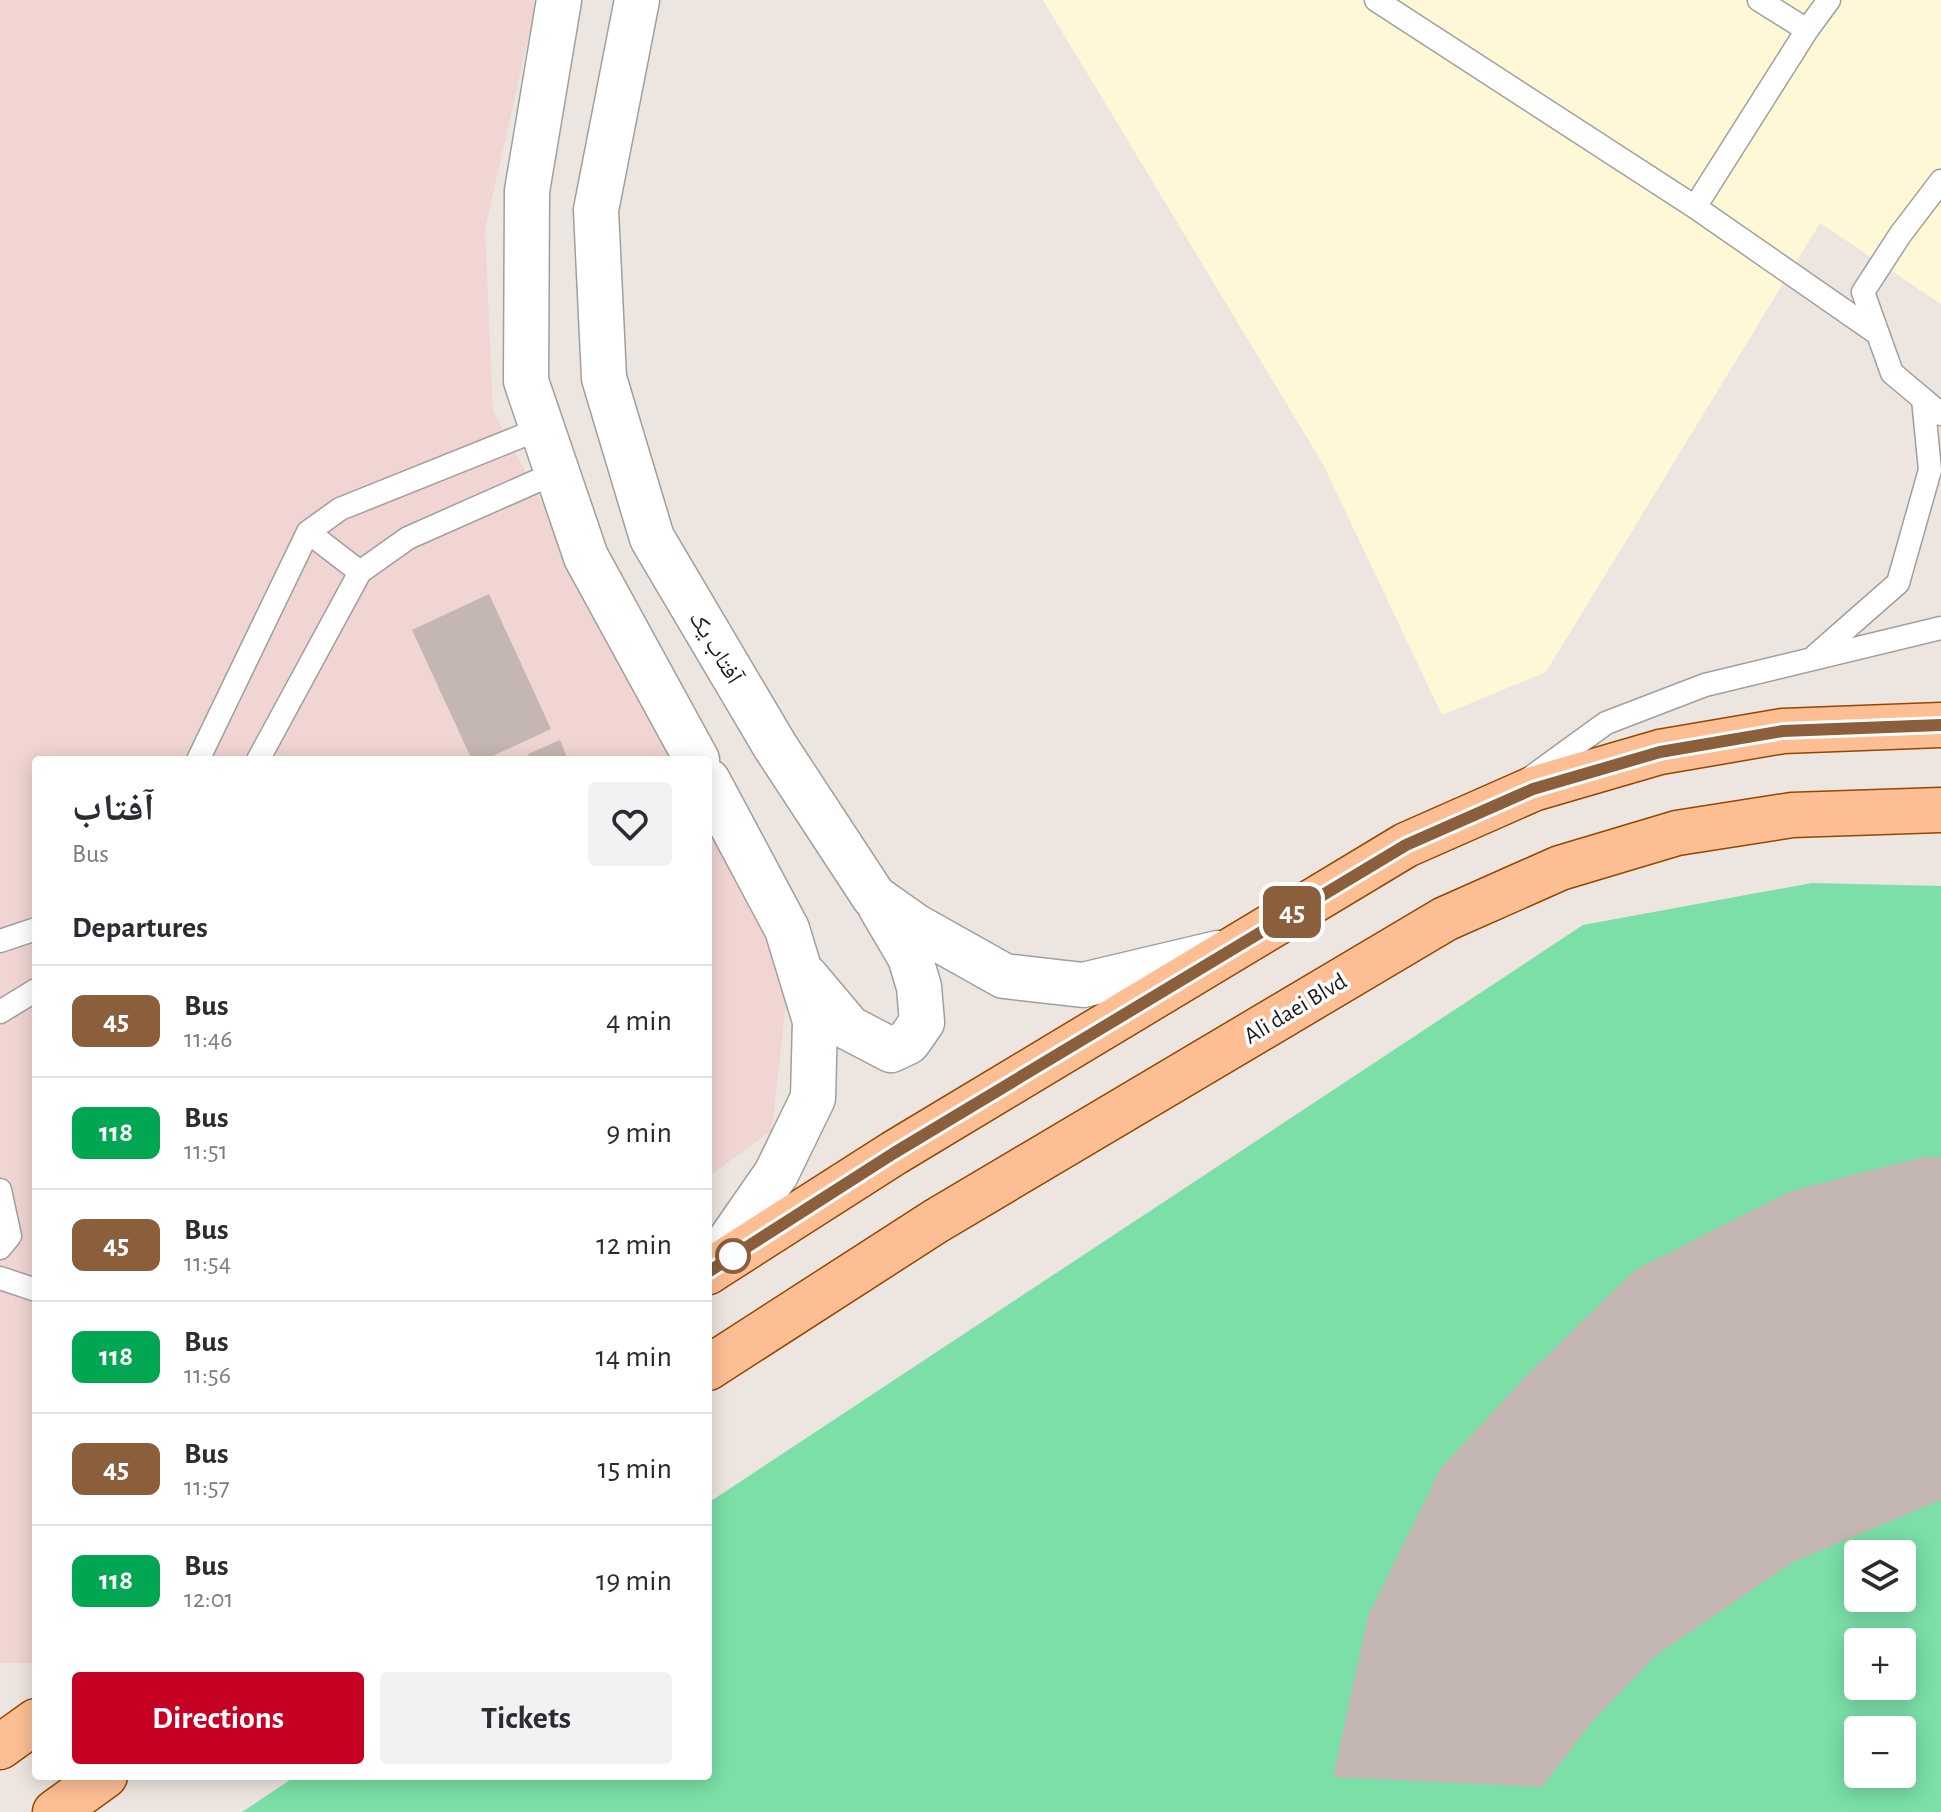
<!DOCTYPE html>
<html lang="en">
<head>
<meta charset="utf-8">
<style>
  :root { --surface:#fff; --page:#f2f2f3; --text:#2b2b33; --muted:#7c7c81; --line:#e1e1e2; --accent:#c60022 }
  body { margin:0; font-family:"Alegreya Sans","Noto Naskh Arabic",sans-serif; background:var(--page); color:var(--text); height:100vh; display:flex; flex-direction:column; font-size:30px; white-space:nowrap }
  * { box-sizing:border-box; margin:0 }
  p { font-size:26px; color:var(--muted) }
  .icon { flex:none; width:44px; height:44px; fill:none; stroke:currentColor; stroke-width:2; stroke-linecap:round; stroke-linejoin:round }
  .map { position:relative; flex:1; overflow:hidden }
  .details { position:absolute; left:32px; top:756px; width:680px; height:1024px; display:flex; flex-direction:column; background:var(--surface); border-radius:8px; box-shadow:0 4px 20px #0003 }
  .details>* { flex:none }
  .badge { padding:0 16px; border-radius:12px; font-size:28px; line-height:52px }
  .controls { position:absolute; left:1844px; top:1540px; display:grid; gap:16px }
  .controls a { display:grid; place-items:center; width:72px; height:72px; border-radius:8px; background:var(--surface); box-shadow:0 4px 20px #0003; font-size:40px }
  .map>.badge { position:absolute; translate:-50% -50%; box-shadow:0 0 0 4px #fff }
  h2 { padding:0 40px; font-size:30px; line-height:72px }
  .round { display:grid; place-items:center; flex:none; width:84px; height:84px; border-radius:8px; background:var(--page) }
  .head { display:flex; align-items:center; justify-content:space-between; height:136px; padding:0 40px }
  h1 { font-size:38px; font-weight:700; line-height:60px }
  .button { display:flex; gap:16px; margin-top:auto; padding:16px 40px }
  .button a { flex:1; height:92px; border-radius:8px; background:var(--accent); color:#fff; font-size:32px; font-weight:700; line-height:92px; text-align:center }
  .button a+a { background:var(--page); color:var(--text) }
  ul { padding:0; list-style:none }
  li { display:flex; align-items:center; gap:24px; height:112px; padding:0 40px; border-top:2px solid var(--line) }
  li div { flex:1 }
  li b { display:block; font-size:30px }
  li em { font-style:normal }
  li .badge { min-width:88px; font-weight:700; text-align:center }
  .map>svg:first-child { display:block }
  .education { fill:#fff8d7 }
  .military { fill:#f0d5d2 }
  .pitch { fill:#7bdfa7; fill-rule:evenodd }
  .building { fill:#c4b7b3 }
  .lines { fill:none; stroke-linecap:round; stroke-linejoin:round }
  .service-casing { stroke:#9f9f9f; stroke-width:25 }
  .tertiary-casing { stroke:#9f9f9f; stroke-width:47 }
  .primary-casing { stroke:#924800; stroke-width:47 }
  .service { stroke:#fff; stroke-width:22 }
  .tertiary { stroke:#fff; stroke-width:44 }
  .primary { stroke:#fdbe94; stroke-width:44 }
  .line-casing { stroke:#fff; stroke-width:18 }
  .line { stroke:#8b5e3c; stroke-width:12 }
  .stop-dot { fill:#fff; stroke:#8b5e3c; stroke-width:4 }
  .labels { text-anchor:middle; stroke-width:7; stroke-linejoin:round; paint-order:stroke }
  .street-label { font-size:24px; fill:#1b1b1b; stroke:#fff }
</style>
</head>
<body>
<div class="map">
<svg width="1941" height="1812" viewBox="0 0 1941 1812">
  <rect width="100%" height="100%" fill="#ede6e0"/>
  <path class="education" d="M1043,0H1941V304L1820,223L1546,672L1442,715L1323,464Z"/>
  <path class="military" d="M0,0H537L485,229L493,411L679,760H36V1663H0Z
    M708,814L790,968L772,1130L708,1177Z"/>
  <path class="pitch" d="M1812,883L1941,886V1812H242L296,1776H708V1503L1583,925ZM1858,1554H1902V1598H1858ZM1858,1642H1902V1686H1858ZM1858,1730H1902V1774H1858Z"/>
  <path class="building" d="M489,594L551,729L484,760H472L412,630Z
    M560,740L568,760H530L528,754Z
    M1923,1157H1941V1500L1793,1562L1655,1656L1592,1722L1542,1787L1333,1777L1368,1616L1441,1468L1524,1378L1635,1270L1791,1191Z"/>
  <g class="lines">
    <defs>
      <path id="service" d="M1376,0L1695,207L1807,30
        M1759,0L1807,30L1829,0
        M1941,181L1900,235L1863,292L1892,373L1941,414
        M1695,207L1878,334
        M308,532L340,509L542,428
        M360,572L408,538L557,472
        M1816,655L1898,583L1930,470L1923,399
        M198,760L308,532L360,572L258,760
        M1530,778L1606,723L1705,685L1941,628
        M0,941L36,929
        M0,1012L36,990
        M0,1190L10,1236L0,1248
        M0,1278L36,1290"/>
      <path id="tertiary" d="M559,0L527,191L526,381L586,557L697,760
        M637,0L596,210L604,378L652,538L775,746L874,897L915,926L1004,976L1083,985L1218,953
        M708,781L787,929L815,1021L813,1098L776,1174L708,1272
        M806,977L849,1028L891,1050L908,1042L922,1022L919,987L910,957L880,906"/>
      <path id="primary" d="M708,1272L894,1153L1406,845L1533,789L1660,752L1783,731L1941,725
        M708,1368L936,1221L1445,919L1560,868L1677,833L1792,815L1941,810
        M0,1747L36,1721
        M55,1812L105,1776"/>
    </defs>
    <use href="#service" class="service-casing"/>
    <use href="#tertiary" class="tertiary-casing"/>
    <use href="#primary" class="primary-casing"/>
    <use href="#service" class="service"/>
    <use href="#tertiary" class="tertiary"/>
    <use href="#primary" class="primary"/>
  </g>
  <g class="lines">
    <defs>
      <path id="line" d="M708,1272L894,1153L1406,845L1533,789L1660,752L1783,731L1941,725"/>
    </defs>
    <use href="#line" class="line-casing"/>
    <use href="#line" class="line"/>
  </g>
  <circle class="stop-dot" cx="733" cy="1256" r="16"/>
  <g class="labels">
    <g class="street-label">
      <text transform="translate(716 647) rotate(59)" y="8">آفتاب یک</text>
      <text transform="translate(1295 1008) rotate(-31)" y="8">Ali daei Blvd</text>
    </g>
  </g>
</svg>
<div class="controls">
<a><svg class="icon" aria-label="layers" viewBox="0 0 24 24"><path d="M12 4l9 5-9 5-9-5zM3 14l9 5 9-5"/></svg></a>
<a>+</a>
<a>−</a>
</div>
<b class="badge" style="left:1292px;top:912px;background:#8b5e3c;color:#fff">45</b>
<section class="details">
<div class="head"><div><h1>آفتاب</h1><p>Bus</p></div><a class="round"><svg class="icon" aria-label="heart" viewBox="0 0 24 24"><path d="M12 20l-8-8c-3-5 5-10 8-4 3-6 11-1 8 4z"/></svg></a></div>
<h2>Departures</h2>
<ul>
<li><span class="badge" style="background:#8b5e3c;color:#fff">45</span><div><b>Bus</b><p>11:46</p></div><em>4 min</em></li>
<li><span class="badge" style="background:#00a651;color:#fff">118</span><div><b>Bus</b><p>11:51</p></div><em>9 min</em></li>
<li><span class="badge" style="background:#8b5e3c;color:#fff">45</span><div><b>Bus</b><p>11:54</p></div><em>12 min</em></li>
<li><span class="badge" style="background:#00a651;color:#fff">118</span><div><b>Bus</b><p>11:56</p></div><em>14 min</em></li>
<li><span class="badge" style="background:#8b5e3c;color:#fff">45</span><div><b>Bus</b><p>11:57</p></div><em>15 min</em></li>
<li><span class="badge" style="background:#00a651;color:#fff">118</span><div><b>Bus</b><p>12:01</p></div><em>19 min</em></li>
</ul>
<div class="button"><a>Directions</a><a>Tickets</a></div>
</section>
</div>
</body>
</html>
